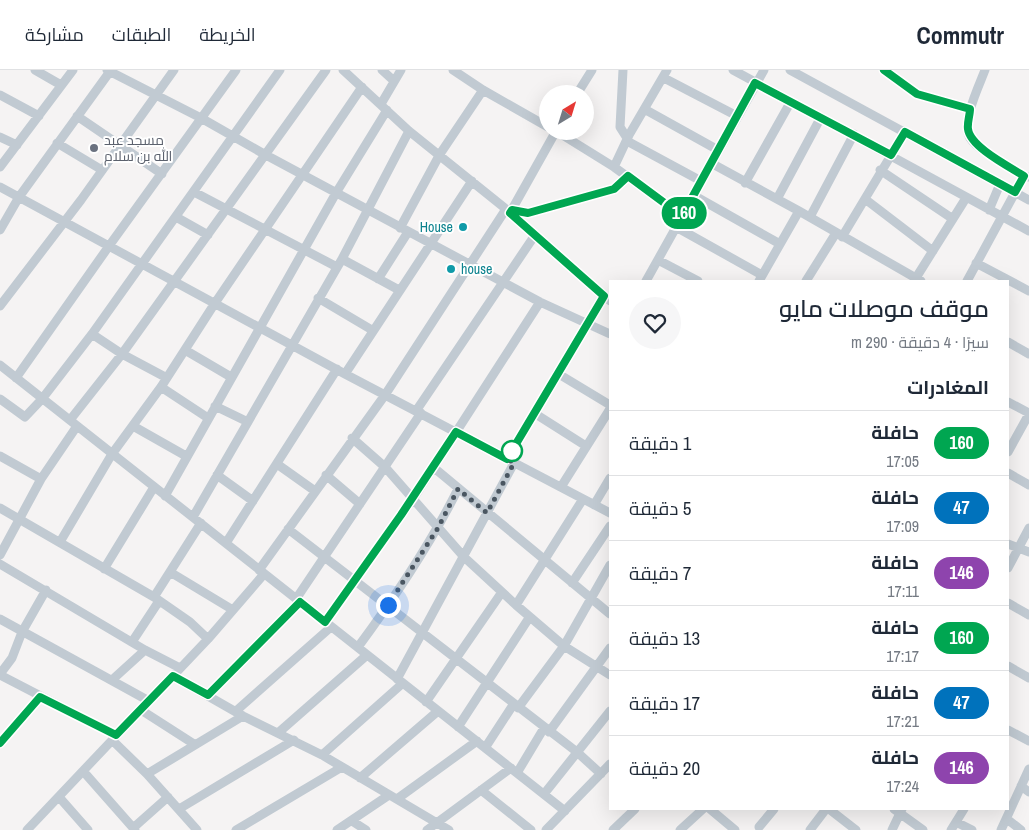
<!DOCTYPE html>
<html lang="ar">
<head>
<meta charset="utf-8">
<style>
  :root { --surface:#fff; --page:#f6f6f7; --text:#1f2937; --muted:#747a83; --line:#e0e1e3 }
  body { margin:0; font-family:"Archivo Narrow",Cairo,sans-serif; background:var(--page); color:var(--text); direction:rtl; height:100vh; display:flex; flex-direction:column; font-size:19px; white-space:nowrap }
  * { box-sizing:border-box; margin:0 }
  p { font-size:16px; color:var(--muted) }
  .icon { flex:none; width:28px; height:28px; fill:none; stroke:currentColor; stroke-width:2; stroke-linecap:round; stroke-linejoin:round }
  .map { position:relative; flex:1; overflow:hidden; direction:ltr }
  .side { position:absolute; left:609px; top:210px; width:400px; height:530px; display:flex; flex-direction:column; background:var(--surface); border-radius:0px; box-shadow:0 5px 20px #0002; direction:rtl }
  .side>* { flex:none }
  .badge { padding:0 10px; border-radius:16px; font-size:18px; line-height:32px }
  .needle { width:32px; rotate:38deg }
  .controls { position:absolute; left:539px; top:15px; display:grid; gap:10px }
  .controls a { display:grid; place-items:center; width:55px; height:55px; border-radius:50%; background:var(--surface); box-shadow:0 5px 20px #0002; font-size:25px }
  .you { position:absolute; width:25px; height:25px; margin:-12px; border:4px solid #fff; border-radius:50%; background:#1a73e8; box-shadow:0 0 0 8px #1a73e833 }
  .map>.badge { position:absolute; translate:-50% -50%; box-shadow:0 0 0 2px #fff }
  h2 { padding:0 20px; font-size:19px; line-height:45px }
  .round { display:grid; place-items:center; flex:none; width:52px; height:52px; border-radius:26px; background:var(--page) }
  .summary { display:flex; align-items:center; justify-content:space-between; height:85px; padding:0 20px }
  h1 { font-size:24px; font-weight:600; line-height:38px }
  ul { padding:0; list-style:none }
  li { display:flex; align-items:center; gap:15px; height:65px; padding:0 20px; border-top:1px solid var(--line) }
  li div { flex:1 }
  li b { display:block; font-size:19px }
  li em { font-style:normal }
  li .badge { min-width:55px; font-weight:700; text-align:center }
  header { display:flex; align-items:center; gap:30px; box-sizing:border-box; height:70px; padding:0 25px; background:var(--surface); border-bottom:1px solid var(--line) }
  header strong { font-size:24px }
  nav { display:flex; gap:28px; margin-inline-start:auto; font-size:18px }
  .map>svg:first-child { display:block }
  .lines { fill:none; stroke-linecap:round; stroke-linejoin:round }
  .minor { stroke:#c1cad2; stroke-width:9 }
  .line-casing { stroke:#fff; stroke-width:11 }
  .line { stroke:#00a651; stroke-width:8 }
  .walk { stroke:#4a5661; stroke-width:5; stroke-dasharray:0 9 }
  .worship-dot { fill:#6b7280; stroke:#fff; stroke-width:2 }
  .culture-dot { fill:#0f9aa8; stroke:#fff; stroke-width:2 }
  .stop-dot { fill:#fff; stroke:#00a651; stroke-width:2.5 }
  .labels { text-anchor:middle; stroke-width:4; stroke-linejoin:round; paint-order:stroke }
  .worship-label { font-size:14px; fill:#5b616d; stroke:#fff; text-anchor:start }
  .culture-label { font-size:14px; fill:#0d838f; stroke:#fff; text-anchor:end }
</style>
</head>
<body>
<header>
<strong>Commutr</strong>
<nav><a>الخريطة</a><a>الطبقات</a><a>مشاركة</a></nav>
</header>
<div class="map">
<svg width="1029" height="760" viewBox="0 0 1029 760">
  <rect width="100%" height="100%" fill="#f5f3f3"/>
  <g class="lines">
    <path class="minor" d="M35,0L61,15
      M107,0L201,48L264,84L540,232L610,264
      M343,0L409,61L506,139L610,231
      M382,0L394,11
      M453,0L483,20L548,57
      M623,0L620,57L627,68
      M733,0L1029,161
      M790,0L1029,130
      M884,0L917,24L970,39
      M985,0C979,16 961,52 970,68C978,81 1011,97 1024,106L1029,107
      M664,8L737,46
      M577,24L592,0
      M0,25L39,46
      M381,34L401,0
      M646,40L718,80
      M77,46L162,104
      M556,61L614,97L682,146
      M0,67L17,75
      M627,71L701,111
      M57,73L102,100
      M711,93L799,141L921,211
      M0,97L73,0
      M614,97L629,65L667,0
      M880,100L953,149
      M745,113L790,33
      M0,117L345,304L610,443
      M194,122L337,197
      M693,125L780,174
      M777,129L821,47
      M865,129L933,181
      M512,140L527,143L614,119L628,106
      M989,140L1000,114
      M510,143L556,61
      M176,147L208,165
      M810,147L854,64
      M676,157L762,205
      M400,158L440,84L483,20
      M0,160L19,127L111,0
      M842,167L905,62
      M342,189L399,220
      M658,190L698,211
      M976,193L1029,221
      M378,209L408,162
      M646,211L764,0
      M759,211L799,141
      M806,211L836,163
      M914,211L966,128
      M967,211L1024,106
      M318,228L372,260
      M0,236L81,130L174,0
      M92,264L122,284L167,308
      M1008,272L1029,284
      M185,280L231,307
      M0,295L565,741
      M557,303L610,335
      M345,304L472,111
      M16,308L109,176L236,0
      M161,317L208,348
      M0,329L25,347L42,329L92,264L280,0
      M1008,332L1029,343
      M215,336L248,352
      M416,341L535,165
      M534,343L586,376
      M70,350L122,284L326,0
      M133,356L186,386
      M352,368L385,397L464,487L516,535L564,576L610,605
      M1008,382L1029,344
      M0,386L41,409
      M507,389L604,226
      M277,394L315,421
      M433,397L610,544
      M1008,403L1029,415
      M217,405L253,431
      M326,405L360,434
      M561,417L610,339
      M165,426L336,123L387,40
      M594,435L610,408
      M0,438L154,527L190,552L208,569
      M193,447L342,189L409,61
      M288,459L577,682L601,704
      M60,472L112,384L161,317L215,233L362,17
      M226,473L337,299
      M1008,474L1029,482
      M0,485L41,409L77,356
      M0,494L145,580L180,598
      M1008,498L1029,458
      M104,499L154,417
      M259,500L385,325L506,139
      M170,502L233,540
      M572,513L610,456
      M154,527L201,453
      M296,529L421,343
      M1008,533L1029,545
      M516,535L583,429
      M0,549L149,631
      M325,552L413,429L540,232
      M132,572L159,531
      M358,577C395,527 430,475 458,419
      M1008,596L1029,608
      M0,604L12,588L22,562L46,520
      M0,605L116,665
      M173,606L243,646L322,685L449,760
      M397,609L514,393
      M112,610L145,580
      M208,625L300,532
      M426,632L502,522
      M518,638L564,576L610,495
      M141,640L194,674
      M236,641L331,557
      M458,657L529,548
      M1008,660L1029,671
      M549,662L610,578
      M278,663L367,585
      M112,670L147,704L197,760
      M0,673L40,627
      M485,678L513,635
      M322,685L403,613
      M83,701L135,760
      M517,703L544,658
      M147,704L243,646
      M360,708L438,641
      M1021,716L1029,722
      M481,720L531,760
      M544,724L610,641
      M59,727L88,760
      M397,729L477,671
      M179,739L294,670
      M710,739L735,760
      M829,739L856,760
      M894,739L923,760
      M1007,749L1021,760
      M352,751L366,760
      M956,752L972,760
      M759,757L774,739
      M133,758L168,727
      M27,760L208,569L264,504
      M236,760L342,697
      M337,760L389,725
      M427,760L511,698
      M546,760L610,694
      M613,760L635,739
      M680,760L703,739
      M810,760L826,739
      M892,760L902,739
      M951,760L964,739
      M1001,760L1029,699"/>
  </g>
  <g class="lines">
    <defs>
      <path id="line" d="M0,673L40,627L116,665L173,606L208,625L300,532L325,552L401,445L456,362L507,389L604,226L510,143L512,140L528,143L614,119L628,106L682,146L755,13L891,85L905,62L1015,122L1024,106C1010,97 970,77 968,59C967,53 970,45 970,39L917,24L884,0"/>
    </defs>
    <use href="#line" class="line-casing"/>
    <use href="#line" class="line"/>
    <path class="walk" d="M388,535L438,458L458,419L487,443L514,393L507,389L516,374L512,381"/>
  </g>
  <circle class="worship-dot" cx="94" cy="78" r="5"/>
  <g class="culture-dot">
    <circle cx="463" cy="157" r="5"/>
    <circle cx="451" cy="199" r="5"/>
  </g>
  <circle class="stop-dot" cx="512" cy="381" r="10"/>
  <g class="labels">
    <g class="worship-label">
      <text x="104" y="75">مسجد عبد<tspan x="104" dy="16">الله بن سلام</tspan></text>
    </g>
    <g class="culture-label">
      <text x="453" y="162">House</text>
      <text x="461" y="204" text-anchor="start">house</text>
    </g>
  </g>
</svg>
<div class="controls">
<a><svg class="needle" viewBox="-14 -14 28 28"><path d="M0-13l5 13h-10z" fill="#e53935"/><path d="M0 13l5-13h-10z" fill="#747a83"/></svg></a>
</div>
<div class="you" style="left:388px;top:535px"></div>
<b class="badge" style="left:684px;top:143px;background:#00a651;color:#fff">160</b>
<section class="side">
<div class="summary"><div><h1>موقف موصلات مايو</h1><p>سيرًا · 4 دقيقة · 290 m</p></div><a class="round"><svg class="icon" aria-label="heart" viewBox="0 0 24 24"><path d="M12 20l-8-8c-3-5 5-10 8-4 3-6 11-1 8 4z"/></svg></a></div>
<h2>المغادرات</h2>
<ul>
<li><span class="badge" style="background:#00a651;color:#fff">160</span><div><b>حافلة</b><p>17:05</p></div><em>1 دقيقة</em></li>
<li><span class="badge" style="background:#0072bc;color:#fff">47</span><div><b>حافلة</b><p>17:09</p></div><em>5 دقيقة</em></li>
<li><span class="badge" style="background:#8e44ad;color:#fff">146</span><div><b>حافلة</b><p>17:11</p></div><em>7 دقيقة</em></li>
<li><span class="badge" style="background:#00a651;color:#fff">160</span><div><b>حافلة</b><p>17:17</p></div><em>13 دقيقة</em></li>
<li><span class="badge" style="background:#0072bc;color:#fff">47</span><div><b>حافلة</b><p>17:21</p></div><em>17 دقيقة</em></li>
<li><span class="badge" style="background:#8e44ad;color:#fff">146</span><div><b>حافلة</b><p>17:24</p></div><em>20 دقيقة</em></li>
</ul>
</section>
</div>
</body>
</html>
